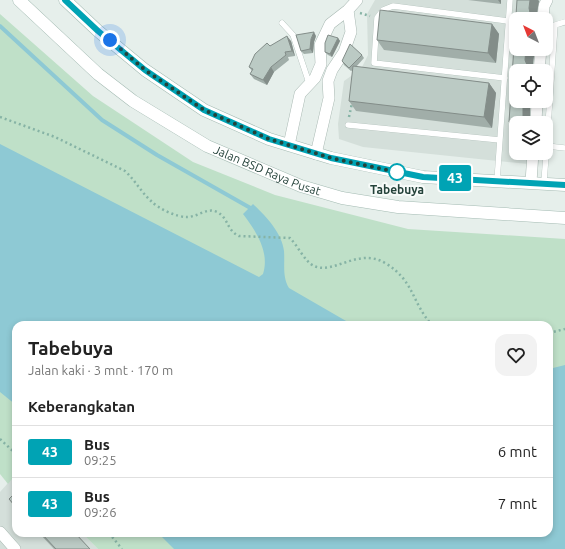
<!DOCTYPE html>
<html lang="id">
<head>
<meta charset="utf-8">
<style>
  :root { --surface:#fff; --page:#f2f2f2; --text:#222; --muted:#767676; --line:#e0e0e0 }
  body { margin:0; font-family:Ubuntu,sans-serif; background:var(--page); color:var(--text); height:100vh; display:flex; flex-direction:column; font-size:15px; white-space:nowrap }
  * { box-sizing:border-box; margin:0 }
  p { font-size:13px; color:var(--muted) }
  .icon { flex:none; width:22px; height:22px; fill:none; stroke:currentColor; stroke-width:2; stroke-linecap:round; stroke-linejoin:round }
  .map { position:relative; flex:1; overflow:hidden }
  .sheet { position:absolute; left:12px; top:321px; width:541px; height:216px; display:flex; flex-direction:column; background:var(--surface); border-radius:12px; box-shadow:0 2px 6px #0003 }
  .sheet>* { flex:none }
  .badge { padding:0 8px; border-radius:3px; font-size:14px; line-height:26px }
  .needle { width:26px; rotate:318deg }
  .fabs { position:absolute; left:509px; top:12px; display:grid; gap:8px }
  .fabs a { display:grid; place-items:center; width:44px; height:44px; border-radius:8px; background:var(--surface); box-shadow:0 2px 6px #0003; font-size:20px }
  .you { position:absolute; width:20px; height:20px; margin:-10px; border:3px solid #fff; border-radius:50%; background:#1a73e8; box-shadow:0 0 0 6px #1a73e833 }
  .map>.badge { position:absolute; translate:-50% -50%; box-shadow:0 0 0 2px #fff }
  h2 { padding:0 16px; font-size:15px; line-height:36px }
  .round { display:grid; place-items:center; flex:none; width:42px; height:42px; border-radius:12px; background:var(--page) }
  .headline { display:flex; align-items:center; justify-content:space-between; height:68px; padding:0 16px }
  h1 { font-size:19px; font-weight:600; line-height:30px }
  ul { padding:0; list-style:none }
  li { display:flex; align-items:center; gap:12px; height:52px; padding:0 16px; border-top:1px solid var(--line) }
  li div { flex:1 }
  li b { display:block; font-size:15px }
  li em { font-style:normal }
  li .badge { min-width:44px; font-weight:700; text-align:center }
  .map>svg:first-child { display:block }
  .built { fill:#d4dfda }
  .green { fill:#bfe0c8 }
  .water { fill:#8ec9d4 }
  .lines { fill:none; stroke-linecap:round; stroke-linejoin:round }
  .stream { stroke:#8ec9d4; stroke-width:4 }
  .service-casing { stroke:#a8b8b2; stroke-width:6 }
  .minor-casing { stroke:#a8b8b2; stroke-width:12 }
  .secondary-casing { stroke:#a4bbb3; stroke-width:13 }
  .path { stroke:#86b3a5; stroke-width:2.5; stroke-dasharray:2 3; stroke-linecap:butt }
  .service { stroke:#fff; stroke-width:5.5 }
  .minor { stroke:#fff; stroke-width:11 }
  .secondary { stroke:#fff; stroke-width:12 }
  .wall { fill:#a1aea9 }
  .shaded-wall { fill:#838d89 }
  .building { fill:#bbcac4; stroke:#838d89 }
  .line-casing { stroke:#fff; stroke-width:9 }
  .line { stroke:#00a3b4; stroke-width:6 }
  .walk { stroke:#24423a; stroke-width:4; stroke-dasharray:0 7.2 }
  .stop-dot { fill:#fff; stroke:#00a3b4; stroke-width:2 }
  .labels { text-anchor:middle; stroke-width:4; stroke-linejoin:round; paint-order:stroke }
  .street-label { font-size:12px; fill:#24423a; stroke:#f7fbf9 }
  .stop-label { font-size:12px; font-weight:bold; fill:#24423a; stroke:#f7fbf9 }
</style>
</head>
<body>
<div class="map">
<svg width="565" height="549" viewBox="0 0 565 549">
  <rect width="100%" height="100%" fill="#e6efeb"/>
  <path class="built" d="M375,0H541L540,19H516V49H537L535,71H516V101H533L531,123H516V153H529L528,164L363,147L339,139L338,124L344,81L361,69L368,55L367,14Z
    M16,474V533H82L98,549H0V492Z"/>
  <path class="green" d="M0,14L93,96L193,162L275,195L408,229L565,239V549H98L82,533H549V325H16V474L8,484L0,474Z"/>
  <path class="water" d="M0,144L259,277L263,274C270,252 256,231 243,214L253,204C266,216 282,233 284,251C285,265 282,276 289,288L353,325H16V405L0,392Z
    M565,365V549H174L158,533H549V369Z"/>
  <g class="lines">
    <path class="stream" d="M0,26L102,120L157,155L254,210"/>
    <defs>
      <path id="service" d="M282,23L293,35L309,83
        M505,78L374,63L377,18L383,10L393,6L508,21
        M348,125L500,140
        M547,146L565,148
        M497,181L510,0
        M544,183L555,25L565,22"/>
      <path id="minor" d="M543,19L544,6L547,0
        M539,71L541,49
        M536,123L537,101
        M289,145L300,94L315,78L321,64L320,45L330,24L348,10L357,0
        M316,154L329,98L328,81L332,70L344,52L351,32L348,10
        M531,182L533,153
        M0,532L15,549"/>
      <g id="secondary">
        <path id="s1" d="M19,0L98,74L133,101L207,146L301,186L342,198L398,207L565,218"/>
        <path d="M65,0L98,31L145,70L204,110L269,139L331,158L423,177L565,185"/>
      </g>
    </defs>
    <use href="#service" class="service-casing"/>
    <use href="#minor" class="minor-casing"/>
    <use href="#secondary" class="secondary-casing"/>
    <path class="path" d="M360,13L370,16
      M0,117L55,137L125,171C135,180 141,192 151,201C159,209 176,217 187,217C198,217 207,207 217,212C229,218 226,230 239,236L290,238C298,246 305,262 314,266C334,275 358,247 385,263C415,281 411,302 432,325
      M349,117L352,103
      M549,333L565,329
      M0,439L16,454
      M109,533L122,549"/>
    <use href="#service" class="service"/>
    <use href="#minor" class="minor"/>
    <use href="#secondary" class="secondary"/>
  </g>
  <path class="wall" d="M468,0H501V4Z
    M517,0H538L539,1L536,19H516L532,70L516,101H530V123H516V132L509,122Z
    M492,24L499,34L496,63L384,50L377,40Z
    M316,36L314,42L313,53L304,54L301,51Z
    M338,38L340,41L332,57L328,55L325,52Z
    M291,41L295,56L288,57L289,60L274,72L267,85L254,79L250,74L252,71L249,67L270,46Z
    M362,55L364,58L356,67L489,83L496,93L492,128L356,111L349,101L353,70L351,71L344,65L342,61Z
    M16,492V509L9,499Z
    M39,533H75L90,549H54Z"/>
  <path class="shaded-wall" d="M498,0H501V4Z
    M530,0H538L539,1L536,19H530L529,8Z
    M492,24L499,34L496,63L488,53Z
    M314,32L316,36L314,42L313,53L310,49L311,39Z
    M287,36L291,41L295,56L292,51Z
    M338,38L340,41L332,57L330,54Z
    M526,49H535L532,71H526L525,60Z
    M271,67L274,72L267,85L263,80Z
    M489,83L496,93L492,128L484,117Z
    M523,101H530V123H523Z"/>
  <path class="building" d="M517,0H530L529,8L530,13V19H516V49H526L525,60L527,65L526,71H516V101H523V123L509,122Z
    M380,10L492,24L488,53L377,40Z
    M314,32L311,39L310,49L301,51L296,35Z
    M328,35L338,38L330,54L325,52V43Z
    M287,36L292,51L285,52L286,55L271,67L263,80L250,74L253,69L249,67L255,54L267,43L270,46Z
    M350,44L362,55L349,68L342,61Z
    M353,66L489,83L484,117L349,101Z
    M16,492V507L9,499Z
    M41,533H75L90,549H56Z"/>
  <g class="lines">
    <defs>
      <path id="line" d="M65,0L98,31L145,70L204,110L269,139L331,158L423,177L565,185"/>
    </defs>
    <use href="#line" class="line-casing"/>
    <use href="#line" class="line"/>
    <path class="walk" d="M110,40L145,70L204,110L269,139L331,158L397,172"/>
  </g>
  <circle class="stop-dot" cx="397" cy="172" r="8"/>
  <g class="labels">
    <g class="street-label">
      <text dy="4" stroke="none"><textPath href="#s1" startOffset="304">Jalan BSD Raya Pusat</textPath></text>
    </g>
    <g class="stop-label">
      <text x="397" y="194">Tabebuya</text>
    </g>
  </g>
</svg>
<div class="fabs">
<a><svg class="needle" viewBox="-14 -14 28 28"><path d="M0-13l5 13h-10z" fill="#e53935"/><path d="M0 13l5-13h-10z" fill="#767676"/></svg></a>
<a><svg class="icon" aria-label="locate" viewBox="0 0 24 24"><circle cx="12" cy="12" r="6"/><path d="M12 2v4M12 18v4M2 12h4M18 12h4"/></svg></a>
<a><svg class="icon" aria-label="layers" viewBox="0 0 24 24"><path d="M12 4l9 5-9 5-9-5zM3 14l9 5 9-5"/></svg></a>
</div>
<div class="you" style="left:110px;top:40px"></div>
<b class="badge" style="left:455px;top:178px;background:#00a3b4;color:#fff">43</b>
<section class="sheet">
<div class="headline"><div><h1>Tabebuya</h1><p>Jalan kaki · 3 mnt · 170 m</p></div><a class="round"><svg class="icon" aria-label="heart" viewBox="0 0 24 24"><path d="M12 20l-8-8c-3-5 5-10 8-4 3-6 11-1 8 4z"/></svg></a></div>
<h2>Keberangkatan</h2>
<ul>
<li><span class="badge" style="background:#00a3b4;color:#fff">43</span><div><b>Bus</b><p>09:25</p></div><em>6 mnt</em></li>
<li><span class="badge" style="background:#00a3b4;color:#fff">43</span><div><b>Bus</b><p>09:26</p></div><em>7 mnt</em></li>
</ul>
</section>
</div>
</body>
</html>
